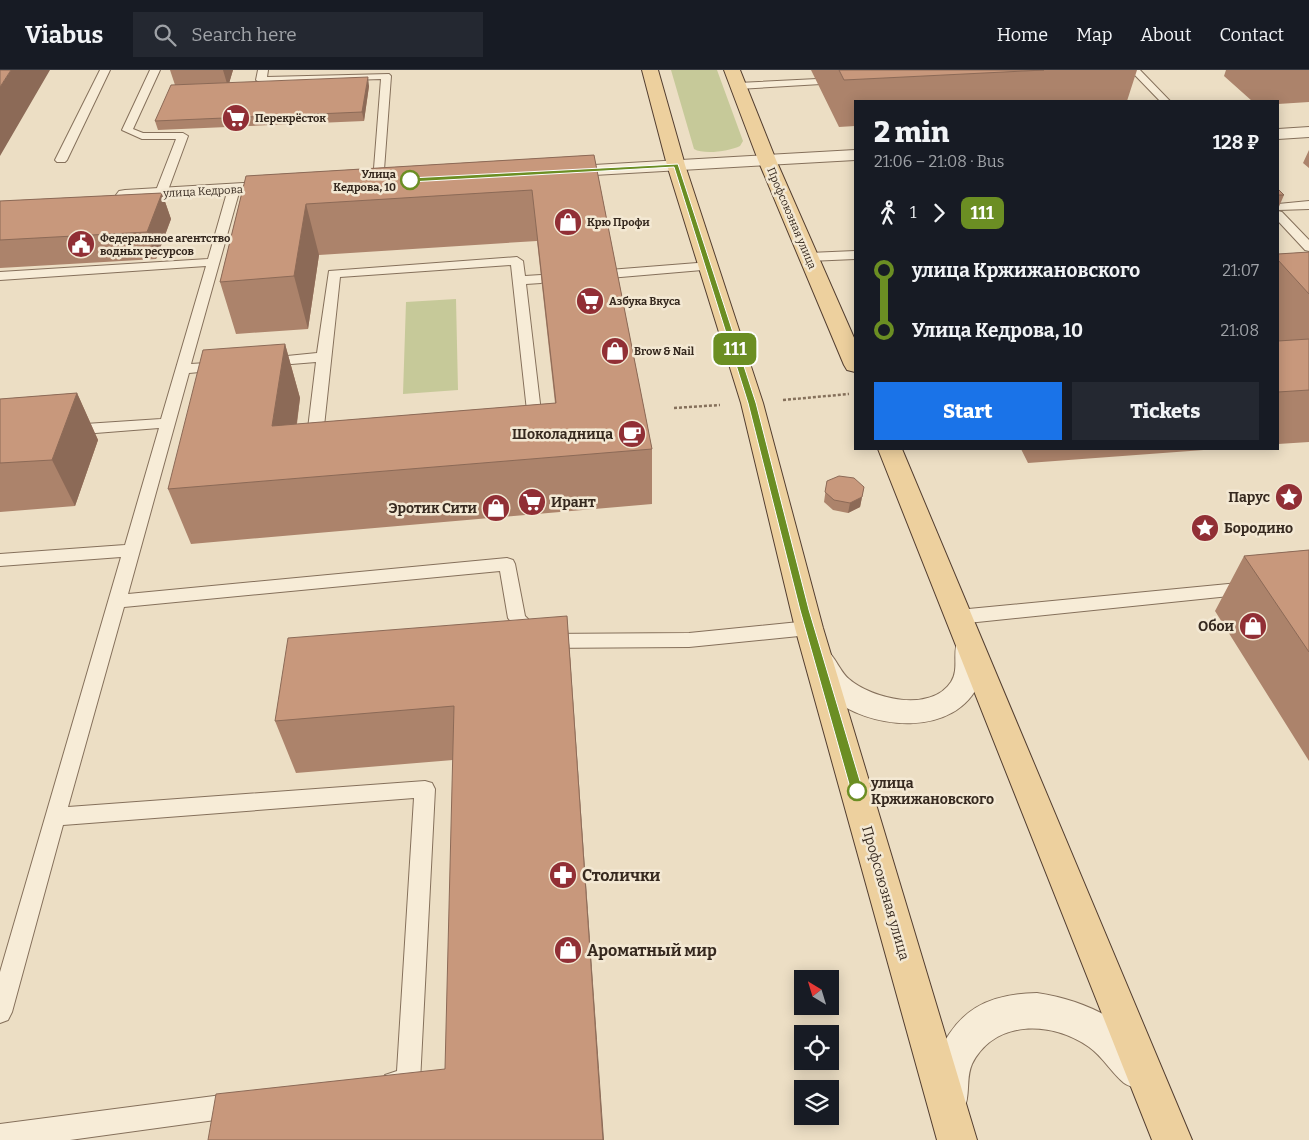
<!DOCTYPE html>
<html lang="en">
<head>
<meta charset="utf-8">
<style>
  :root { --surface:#171b24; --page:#242831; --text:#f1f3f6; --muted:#9ea1a6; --line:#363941; --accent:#1a73e8 }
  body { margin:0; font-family:Bitter,serif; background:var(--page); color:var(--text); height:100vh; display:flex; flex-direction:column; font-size:19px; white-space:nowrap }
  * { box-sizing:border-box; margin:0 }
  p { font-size:16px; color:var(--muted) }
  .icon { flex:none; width:28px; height:28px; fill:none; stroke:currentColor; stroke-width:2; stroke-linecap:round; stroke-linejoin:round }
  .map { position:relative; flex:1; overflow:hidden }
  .drawer { position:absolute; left:854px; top:30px; width:425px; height:350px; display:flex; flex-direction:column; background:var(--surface); border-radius:0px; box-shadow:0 2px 12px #0003 }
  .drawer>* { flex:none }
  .badge { padding:0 10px; border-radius:8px; font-size:18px; line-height:32px }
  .needle { width:32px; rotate:322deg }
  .controls { position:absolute; left:794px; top:900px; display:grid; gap:10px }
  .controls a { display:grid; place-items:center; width:45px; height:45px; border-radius:0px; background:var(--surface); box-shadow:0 2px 12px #0003; font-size:25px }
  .map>.badge { position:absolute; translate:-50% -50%; box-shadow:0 0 0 2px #fff }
  .legs { display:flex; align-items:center; gap:8px; height:55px; padding:0 20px; font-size:16px }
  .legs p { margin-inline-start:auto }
  .headline { display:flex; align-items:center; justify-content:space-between; height:85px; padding:0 20px }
  h1 { font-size:28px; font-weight:800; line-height:38px }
  .cta { display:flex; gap:10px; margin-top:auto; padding:10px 20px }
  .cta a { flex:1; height:58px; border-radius:0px; background:var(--accent); color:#fff; font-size:20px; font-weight:800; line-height:58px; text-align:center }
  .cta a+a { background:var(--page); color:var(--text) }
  ul { padding:0 20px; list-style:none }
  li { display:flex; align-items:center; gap:18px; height:60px; font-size:19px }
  li i { display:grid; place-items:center; width:8px; height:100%; margin:0 6px; background:currentColor }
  li i::after { content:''; width:12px; height:12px; margin:-6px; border:4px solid; border-radius:50%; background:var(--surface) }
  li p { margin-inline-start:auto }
  li:first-child i { background:linear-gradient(#0000 50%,currentColor 0) }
  li:last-child i { background:linear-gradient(currentColor 50%,#0000 0) }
  header { display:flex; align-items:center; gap:30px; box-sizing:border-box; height:70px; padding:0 25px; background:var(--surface); border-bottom:1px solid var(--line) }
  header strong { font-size:24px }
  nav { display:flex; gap:28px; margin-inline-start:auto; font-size:18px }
  .search { width:350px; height:45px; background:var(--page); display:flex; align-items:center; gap:12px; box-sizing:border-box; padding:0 18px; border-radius:0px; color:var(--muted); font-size:19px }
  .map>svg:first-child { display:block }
  .green { fill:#c6c999 }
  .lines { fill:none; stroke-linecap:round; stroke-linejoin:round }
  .service-casing { stroke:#85705b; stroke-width:2 }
  .tertiary-casing { stroke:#85705b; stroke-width:2 }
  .primary-casing { stroke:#533e30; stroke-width:2 }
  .path { stroke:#85705b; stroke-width:2.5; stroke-dasharray:3 2; stroke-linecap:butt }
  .service { fill:#f7ecd7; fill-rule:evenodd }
  .tertiary { fill:#f7ecd7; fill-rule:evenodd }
  .primary { fill:#edd09e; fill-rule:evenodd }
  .wall { fill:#ac836b }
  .shaded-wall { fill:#8c6a57 }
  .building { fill:#c8987c; stroke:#8c6a57 }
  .line-1 { fill:#6b8e23; stroke:#fff }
  .stop-1-dot { fill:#fff; stroke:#6b8e23; stroke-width:2.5 }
  .labels { text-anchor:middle; stroke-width:5; stroke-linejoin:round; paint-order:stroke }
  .far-poi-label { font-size:11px; font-weight:bold; fill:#36291f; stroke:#f3e8d3; text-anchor:start }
  .far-stop-label { font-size:11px; font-weight:bold; fill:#36291f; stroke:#f3e8d3; text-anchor:end }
  .far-street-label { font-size:11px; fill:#36291f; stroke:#f3e8d3 }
  .poi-label { font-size:14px; font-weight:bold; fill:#36291f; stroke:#f3e8d3; text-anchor:end }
  .stop-label { font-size:14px; font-weight:bold; fill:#36291f; stroke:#f3e8d3; text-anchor:start }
  .street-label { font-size:14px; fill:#36291f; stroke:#f3e8d3 }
  .near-poi-label { font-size:16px; font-weight:bold; fill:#36291f; stroke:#f3e8d3; text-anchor:start }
</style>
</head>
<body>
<header>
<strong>Viabus</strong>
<div class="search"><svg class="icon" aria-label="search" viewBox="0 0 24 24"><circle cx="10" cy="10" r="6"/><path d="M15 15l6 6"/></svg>Search here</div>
<nav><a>Home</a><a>Map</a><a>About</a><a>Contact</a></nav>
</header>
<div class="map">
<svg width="1309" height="1070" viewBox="0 0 1309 1070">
  <rect width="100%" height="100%" fill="#ecdec4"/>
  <path class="green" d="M671,0H717L743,71L740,76C730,81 704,85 694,79Z
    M456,229L458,320L403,324L406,232Z"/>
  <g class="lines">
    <defs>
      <path id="service" d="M100,0H110L67,90L65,92H57L55,90Z
        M150,0H160L133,59L143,63H183L188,66L167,123L161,126L155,123L176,69H142L122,60Z
        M258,0H268L267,7L389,4L391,6L383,113L379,114L373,111L381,9L261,13L256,10Z
        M1130,0H1140L1170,31H1160Z
        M817,9L821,10V14L738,19L733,16L738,13Z
        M234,116L240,119L191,294L221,292L228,296L221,300L189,303L128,524L507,488L513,490L515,494L525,546L543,564L689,563L809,551L815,553L818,558L815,563L809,565L689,577L538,578L532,576L508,548L500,501L124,537L68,737L425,711L432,713L435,719L420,1012L417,1021C405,1025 397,1027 385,1023L382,1014L385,1005L397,1001L414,728L63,755L12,942L8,950L0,953V902L121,487L0,496V484L125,475L159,358L70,365L65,363L63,360L65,357L70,355L161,349L206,196L0,210V202L208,189L228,119Z
        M1309,131V139L1278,140V134Z
        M1278,141L1282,142L1309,170V181L1305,180L1278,151Z
        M855,181V189L809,191L803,187L809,183Z
        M517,187L523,191L525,206L541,205L547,209L541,213L526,214L543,359L541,362H531L529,359L511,195L340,207L322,375L319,378H309L306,375L316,292L267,296L260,292L267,288L317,283L329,201Z
        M710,192L714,193L716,196L714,199L609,208L603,204L609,200Z
        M1249,512L1255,514L1258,518L1255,522L1249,524L958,554L952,552L949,547L952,542L958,540Z
        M237,1023L246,1026L249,1035L246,1044L237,1047L70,1070H0V1054Z"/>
      <path id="tertiary" d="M1309,57V67L1278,69V59Z
        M855,80V90L559,107L553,106L550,102L553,98L559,97Z
        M279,111L285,112L288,116L285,120L125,130L119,129L116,125L119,121L125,120Z
        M969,564L979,567C986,581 986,598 980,611C957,669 868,661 828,625C818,616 811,602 806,590L810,582C816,580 822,578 828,582C834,585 841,603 849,609C872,629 931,643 951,612C960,598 951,582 959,567Z
        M1037,923C1084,930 1138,953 1157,1000L1151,1013L1138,1019C1134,1017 1128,1016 1124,1013C1111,1002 1103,987 1089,977C1052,951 995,949 972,994C967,1005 969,1017 967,1028C967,1033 963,1038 962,1043L948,1048L934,1043C926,1021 929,1008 937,987C957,940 987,924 1037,923Z"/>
      <path id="primary" d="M642,0H658L685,95L763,333L823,558L977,1070H937L795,558L741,333L667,95Z
        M724,0H740L776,90L855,270V302L847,300L844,295L758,90Z
        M878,379H902L1192,1070H1152Z"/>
    </defs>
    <use href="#service" class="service-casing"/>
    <use href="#tertiary" class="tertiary-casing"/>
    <use href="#primary" class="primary-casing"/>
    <path class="path" d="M783,330L849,324
      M674,338L720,335"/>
    <use href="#service" class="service"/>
    <use href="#tertiary" class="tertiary"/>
    <use href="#primary" class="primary"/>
  </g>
  <path class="wall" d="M170,0H233L229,13L369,16L364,51L158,60L155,51L175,15Z
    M811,0H1137L1127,31H855V56L839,57Z
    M1226,0H1309V32L1278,34V31H1252L1224,6Z
    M1309,80V98L1303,93Z
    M594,85L652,379V434L191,474L168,419L285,274L300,328L297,354L555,333L537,171L319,185L308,259L236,264L220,212L246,106Z
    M1278,119L1284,125L1278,139Z
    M162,123L171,149L156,189L0,198V131Z
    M1309,182V372L1278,374V271H1279L1278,270V184Z
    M77,323L98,370L75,436L0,442V329Z
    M1021,379H1217L1028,393Z
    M827,411L864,417L860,437L848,443L833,440L824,432Z
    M1309,480V691L1215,541L1244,486Z
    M567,546L571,600L453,690L296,703L275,651Z"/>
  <path class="shaded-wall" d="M11,0H50L0,86V17Z
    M223,0H233L228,17Z
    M368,7L369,16L364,51L362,42Z
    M162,123L171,149L156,189L147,162Z
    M306,134L319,185L308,259L294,206Z
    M285,274L300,328L289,410L272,356Z
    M77,323L98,370L75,436L52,390Z
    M862,427L860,437L848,443L850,433Z
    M567,546L571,600L604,1070H603Z"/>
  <path class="building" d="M0,0H11L0,17Z
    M839,0H1044L844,10Z
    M368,7L362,42L155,51L171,15Z
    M594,85L652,379L168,419L203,280L285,274L272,356L556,333L532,120L306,134L294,206L220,212L246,106Z
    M1278,119L1284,125H1278Z
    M162,123L147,162L0,170V131Z
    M1309,182V224L1278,190V184Z
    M1309,269V320L1278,322V271Z
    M77,323L52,390L0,393V329Z
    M839,406L854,408L864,417L862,427L850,433L834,430L825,422L827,411Z
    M1309,480V582L1244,486Z
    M567,546L603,1070H208L216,1024L445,999L454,636L275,651L288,568Z"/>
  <path class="line-1" d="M678,94L756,333L809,540L863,721L861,725H853L851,721L800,540L748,333L674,97L410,112L407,110L410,108Z"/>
  <defs>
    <symbol id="supermarket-disc" viewBox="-11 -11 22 22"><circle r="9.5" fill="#912f35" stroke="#f3e8d3"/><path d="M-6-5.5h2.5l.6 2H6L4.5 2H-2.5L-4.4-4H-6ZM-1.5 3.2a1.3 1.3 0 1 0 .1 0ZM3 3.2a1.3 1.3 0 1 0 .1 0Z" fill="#fff"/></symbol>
    <symbol id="shop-disc" viewBox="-11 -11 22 22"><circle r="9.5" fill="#912f35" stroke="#f3e8d3"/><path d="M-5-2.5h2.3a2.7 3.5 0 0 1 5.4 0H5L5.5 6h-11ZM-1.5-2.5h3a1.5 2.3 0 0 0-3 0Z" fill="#fff"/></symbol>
    <symbol id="civic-disc" viewBox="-11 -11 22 22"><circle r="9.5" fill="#912f35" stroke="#f3e8d3"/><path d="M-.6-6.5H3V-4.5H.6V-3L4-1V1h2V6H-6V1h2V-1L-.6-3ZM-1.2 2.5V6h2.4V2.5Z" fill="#fff"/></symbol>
    <symbol id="cafe-disc" viewBox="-11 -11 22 22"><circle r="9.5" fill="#912f35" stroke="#f3e8d3"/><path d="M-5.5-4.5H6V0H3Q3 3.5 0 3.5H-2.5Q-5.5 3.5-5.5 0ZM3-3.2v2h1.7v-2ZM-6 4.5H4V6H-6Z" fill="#fff"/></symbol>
    <symbol id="sight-disc" viewBox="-11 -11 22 22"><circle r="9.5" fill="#912f35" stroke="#f3e8d3"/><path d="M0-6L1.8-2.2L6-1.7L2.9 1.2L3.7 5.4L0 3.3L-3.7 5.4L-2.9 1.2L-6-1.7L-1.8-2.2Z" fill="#fff"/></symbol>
    <symbol id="pharmacy-disc" viewBox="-11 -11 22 22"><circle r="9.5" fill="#912f35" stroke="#f3e8d3"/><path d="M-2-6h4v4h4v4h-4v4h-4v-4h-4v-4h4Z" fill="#fff"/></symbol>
  </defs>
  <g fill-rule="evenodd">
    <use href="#supermarket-disc" x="220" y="32" width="32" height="32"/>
    <use href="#shop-disc" x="552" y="136" width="32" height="32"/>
    <use href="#civic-disc" x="65" y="158" width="32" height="32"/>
    <use href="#supermarket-disc" x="574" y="215" width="32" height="32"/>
    <use href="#shop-disc" x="599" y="265" width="32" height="32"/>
    <use href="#cafe-disc" x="616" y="348" width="32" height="32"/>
    <use href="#sight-disc" x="1273" y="411" width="32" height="32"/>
    <use href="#supermarket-disc" x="516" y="416" width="32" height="32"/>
    <use href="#shop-disc" x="480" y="422" width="32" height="32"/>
    <use href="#sight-disc" x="1189" y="442" width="32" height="32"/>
    <use href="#shop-disc" x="1237" y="540" width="32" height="32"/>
    <use href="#pharmacy-disc" x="547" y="789" width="32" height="32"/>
    <use href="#shop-disc" x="552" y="864" width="32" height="32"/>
  </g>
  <g class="stop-1-dot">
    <circle cx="410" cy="110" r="9"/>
    <circle cx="857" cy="721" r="9"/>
  </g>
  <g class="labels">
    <g class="far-poi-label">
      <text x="255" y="52">Перекрёсток</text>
      <text x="587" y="156">Крю Профи</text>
      <text x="100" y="172">Федеральное агентство<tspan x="100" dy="13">водных ресурсов</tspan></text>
      <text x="609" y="235">Азбука Вкуса</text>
      <text x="634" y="285">Brow &amp; Nail</text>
    </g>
    <g class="far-stop-label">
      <text x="396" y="108">Улица<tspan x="396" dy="13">Кедрова, 10</tspan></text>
    </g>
    <g class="far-street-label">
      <text transform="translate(203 121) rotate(-3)" y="4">улица Кедрова</text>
      <text transform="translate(792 148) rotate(67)" y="4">Профсоюзная улица</text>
    </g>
    <g class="poi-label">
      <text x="613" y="369">Шоколадница</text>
      <text x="1270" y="432">Парус</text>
      <text x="551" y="437" text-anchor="start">Ирант</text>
      <text x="477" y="443">Эротик Сити</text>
      <text x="1224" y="463" text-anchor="start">Бородино</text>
      <text x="1234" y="561">Обои</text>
    </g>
    <g class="stop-label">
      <text x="871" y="718">улица<tspan x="871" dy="16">Кржижановского</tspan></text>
    </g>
    <g class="street-label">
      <text transform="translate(886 823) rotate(74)" y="5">Профсоюзная улица</text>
    </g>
    <g class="near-poi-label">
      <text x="582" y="811">Столички</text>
      <text x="587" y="886">Ароматный мир</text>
    </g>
  </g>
</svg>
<div class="controls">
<a><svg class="needle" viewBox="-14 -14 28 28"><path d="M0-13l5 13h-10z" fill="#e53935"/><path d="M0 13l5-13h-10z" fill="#9ea1a6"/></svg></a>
<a><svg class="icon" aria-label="locate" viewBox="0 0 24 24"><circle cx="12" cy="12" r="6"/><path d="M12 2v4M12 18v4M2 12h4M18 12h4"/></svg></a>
<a><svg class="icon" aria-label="layers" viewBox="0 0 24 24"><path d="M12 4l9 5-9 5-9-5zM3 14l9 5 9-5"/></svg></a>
</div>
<b class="badge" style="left:735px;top:279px;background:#6b8e23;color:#fff">111</b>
<section class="drawer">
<div class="headline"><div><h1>2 min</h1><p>21:06 – 21:08 · Bus</p></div><b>128 ₽</b></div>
<div class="legs"><svg class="icon" aria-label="walk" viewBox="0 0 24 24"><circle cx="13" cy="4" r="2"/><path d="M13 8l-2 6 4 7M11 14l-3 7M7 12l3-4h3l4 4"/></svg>1<svg class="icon" aria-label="forward" viewBox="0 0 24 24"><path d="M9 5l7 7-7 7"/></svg><b class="badge" style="background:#6b8e23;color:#fff">111</b></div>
<ul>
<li><i style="color:#6b8e23"></i><b>улица Кржижановского</b><p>21:07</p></li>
<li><i style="color:#6b8e23"></i><b>Улица Кедрова, 10</b><p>21:08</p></li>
</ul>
<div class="cta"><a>Start</a><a>Tickets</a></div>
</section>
</div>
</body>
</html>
